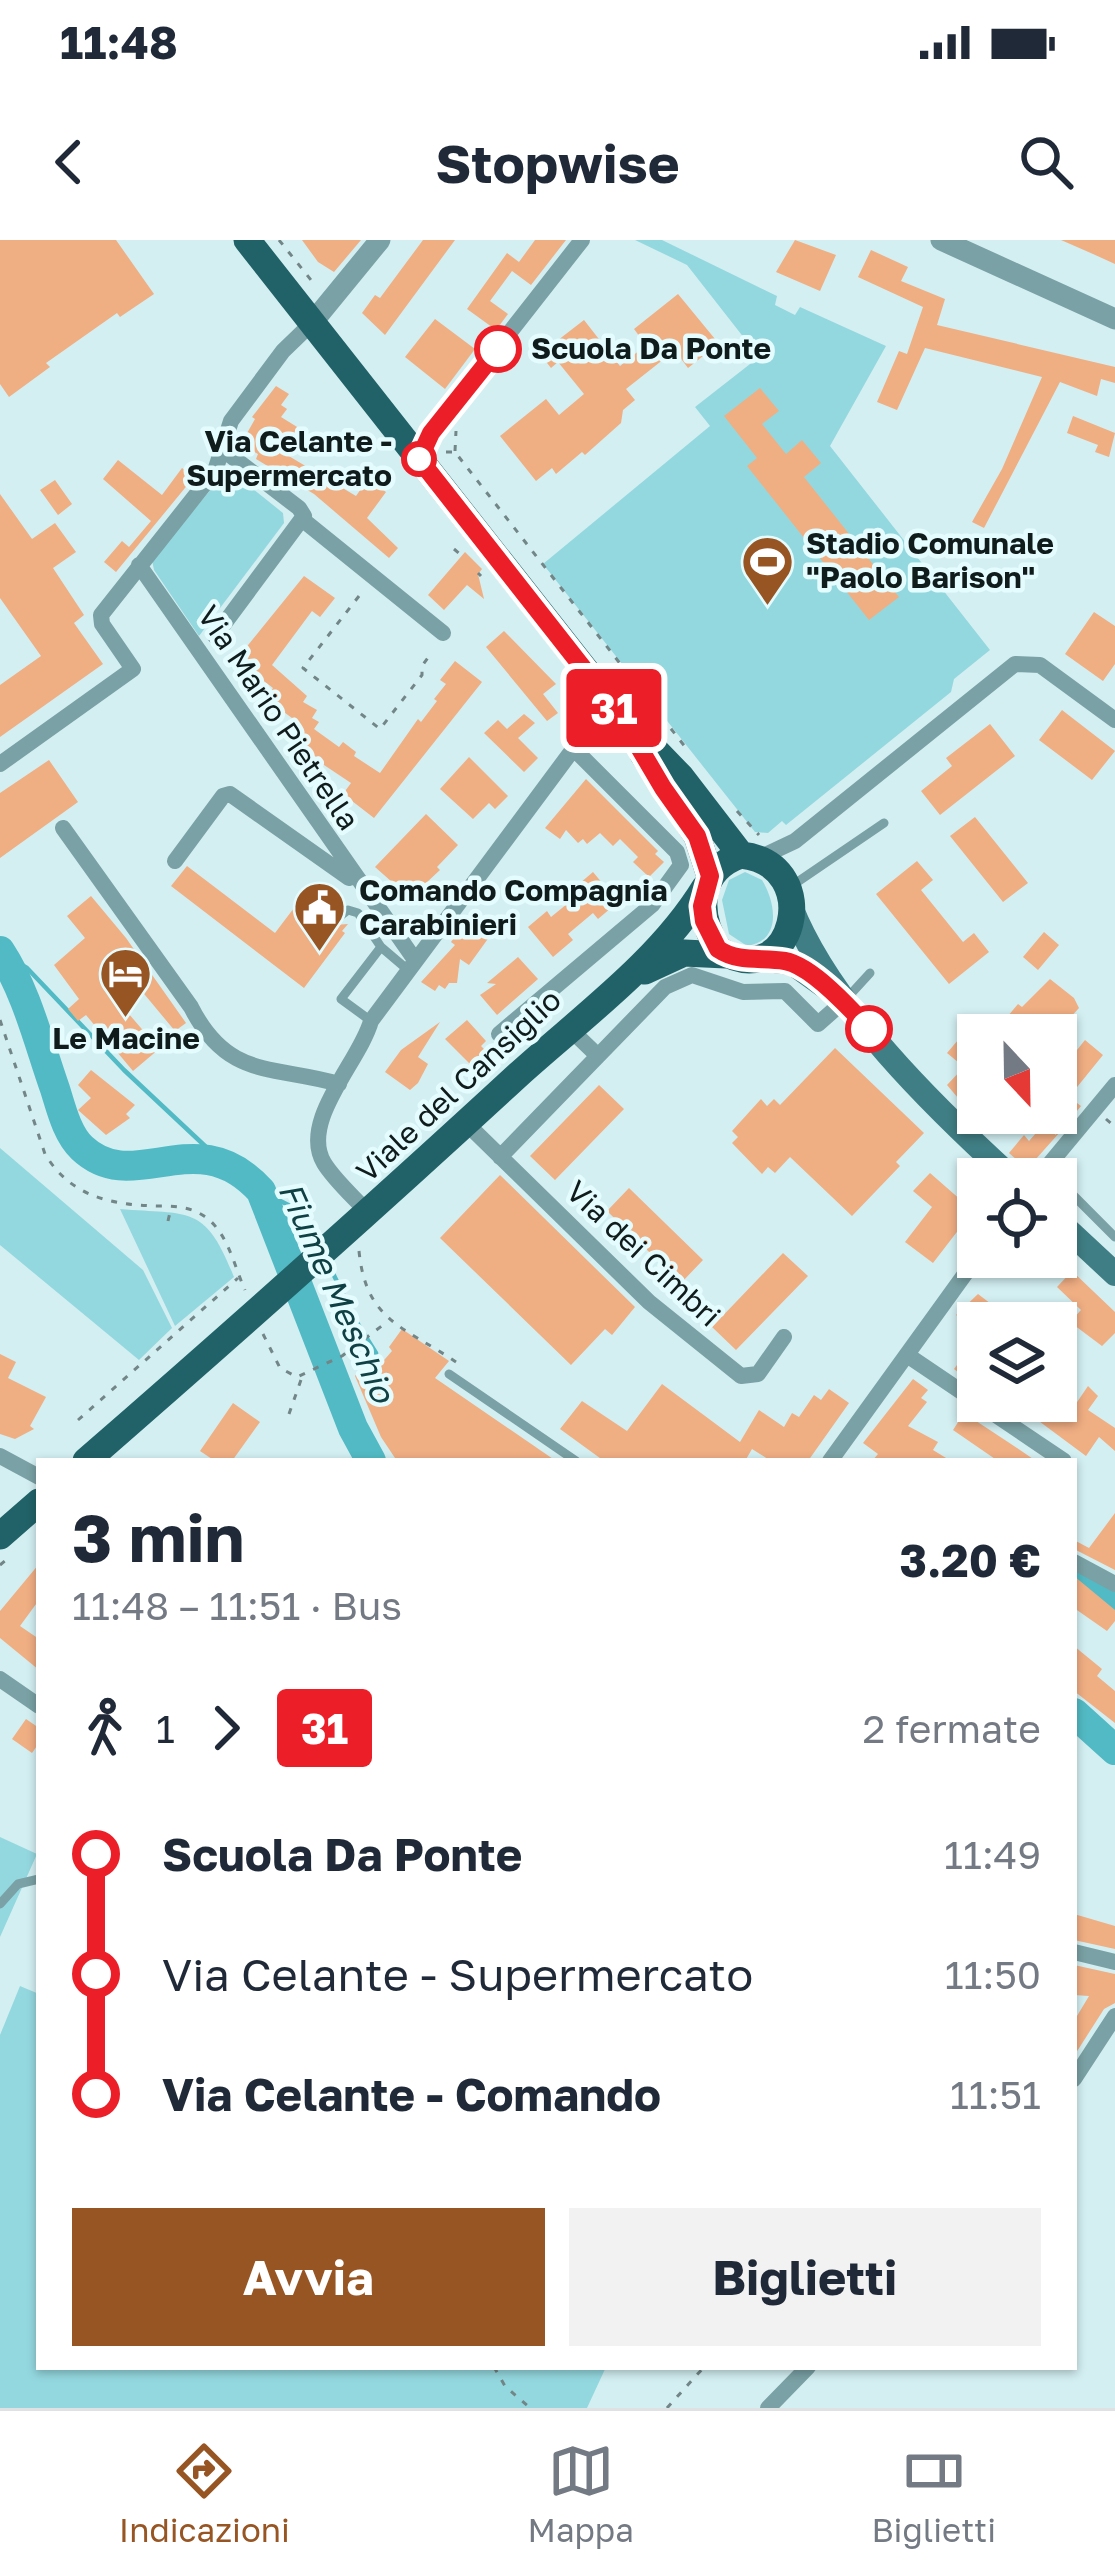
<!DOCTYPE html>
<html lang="it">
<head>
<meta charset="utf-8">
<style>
  :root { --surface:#fff; --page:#f2f2f3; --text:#1f2937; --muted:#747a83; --line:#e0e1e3; --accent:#975523 }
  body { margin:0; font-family:"Golos Text",sans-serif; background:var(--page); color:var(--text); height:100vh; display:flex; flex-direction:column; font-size:45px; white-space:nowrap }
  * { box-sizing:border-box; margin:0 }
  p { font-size:39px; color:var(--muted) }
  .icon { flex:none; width:66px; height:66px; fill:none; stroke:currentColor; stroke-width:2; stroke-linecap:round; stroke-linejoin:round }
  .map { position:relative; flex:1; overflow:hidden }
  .side { position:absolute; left:36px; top:1218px; width:1041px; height:912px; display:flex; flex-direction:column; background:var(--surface); border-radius:0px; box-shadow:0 3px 9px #0004 }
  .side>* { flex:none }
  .badge { padding:0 24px; border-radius:9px; font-size:42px; line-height:78px }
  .needle { width:78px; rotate:158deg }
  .fabs { position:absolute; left:957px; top:774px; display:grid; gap:24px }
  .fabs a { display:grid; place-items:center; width:120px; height:120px; border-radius:0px; background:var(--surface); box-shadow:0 3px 9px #0004; font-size:60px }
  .map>.badge { position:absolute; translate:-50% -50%; box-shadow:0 0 0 6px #fff }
  .legs { display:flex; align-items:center; gap:18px; height:132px; padding:0 36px; font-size:39px }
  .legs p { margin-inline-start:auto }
  .head { display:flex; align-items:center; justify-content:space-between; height:204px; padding:0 36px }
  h1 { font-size:66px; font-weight:700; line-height:90px }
  .cta { display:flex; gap:24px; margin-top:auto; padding:24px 36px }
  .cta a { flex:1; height:138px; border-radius:0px; background:var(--accent); color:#fff; font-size:48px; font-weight:700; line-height:138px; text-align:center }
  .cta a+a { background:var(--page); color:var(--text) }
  ul { padding:0 36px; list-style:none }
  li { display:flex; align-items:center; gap:42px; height:120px; font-size:45px }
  li i { display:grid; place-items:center; width:18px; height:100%; margin:0 15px; background:currentColor }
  li i::after { content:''; width:30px; height:30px; margin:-15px; border:9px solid; border-radius:50%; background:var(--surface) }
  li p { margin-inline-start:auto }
  li:first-child i { background:linear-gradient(#0000 50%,currentColor 0) }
  li:last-child i { background:linear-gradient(currentColor 50%,#0000 0) }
  .status { display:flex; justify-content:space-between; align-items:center; height:84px; padding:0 60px; background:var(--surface); direction:ltr }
  .status svg { height:33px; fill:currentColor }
  header { display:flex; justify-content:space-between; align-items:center; height:156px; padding:0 36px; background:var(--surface); font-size:54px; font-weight:700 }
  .menu { display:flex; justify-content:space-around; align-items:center; height:168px; border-top:3px solid var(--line); background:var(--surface); font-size:33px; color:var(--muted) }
  .menu a { display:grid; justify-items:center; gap:6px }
  .menu .current { color:var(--accent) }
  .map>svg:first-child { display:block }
  .green { fill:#94d8df }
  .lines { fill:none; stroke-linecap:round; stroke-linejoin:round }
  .stream { stroke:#52bac4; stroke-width:4.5 }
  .river { stroke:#52bac4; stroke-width:30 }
  .building { fill:#f0ae83 }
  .path { stroke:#728587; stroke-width:3; stroke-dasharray:6 9; stroke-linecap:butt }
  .service { stroke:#7aa1a5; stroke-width:9 }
  .minor { stroke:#7aa1a5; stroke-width:16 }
  .tertiary { stroke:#7aa1a5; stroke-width:21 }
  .secondary { stroke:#3f7e84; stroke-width:24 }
  .primary { stroke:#216268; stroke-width:27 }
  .line-1-casing { stroke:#fff; stroke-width:27 }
  .line-1 { stroke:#ec1f29; stroke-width:18 }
  .stop-1-dot { fill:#fff; stroke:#ec1f29; stroke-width:6 }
  .labels { text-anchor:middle; stroke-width:9; stroke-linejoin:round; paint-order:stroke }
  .stop-label { font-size:30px; font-weight:bold; fill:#101b1c; stroke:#e5fcfe; text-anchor:start }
  .poi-label { font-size:30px; font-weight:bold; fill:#101b1c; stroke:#e5fcfe; text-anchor:start }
  .street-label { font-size:30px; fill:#101b1c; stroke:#e5fcfe }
  .water-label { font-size:33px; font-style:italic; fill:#0f4044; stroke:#e5fcfe }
</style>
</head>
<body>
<div class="status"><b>11:48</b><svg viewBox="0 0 49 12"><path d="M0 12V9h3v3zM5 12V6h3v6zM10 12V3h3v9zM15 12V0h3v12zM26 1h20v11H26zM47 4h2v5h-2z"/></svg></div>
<header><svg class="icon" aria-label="back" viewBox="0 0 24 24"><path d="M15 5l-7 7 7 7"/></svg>Stopwise<svg class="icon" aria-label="search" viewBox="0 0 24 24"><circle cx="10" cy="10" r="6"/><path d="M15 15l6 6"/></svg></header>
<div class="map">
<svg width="1115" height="2168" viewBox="0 0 1115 2168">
  <rect width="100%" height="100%" fill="#d3eff2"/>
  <path class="green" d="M635,0H662L777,56L775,65L795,75L800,67L886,106L830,206L990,410L954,439L951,452L786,585L782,581L768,593L755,592L543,324L710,186L695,167L759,117L687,25Z
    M228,229L283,273L284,283L199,396L154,330L152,320Z
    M745,632L762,640C776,663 782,701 747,706L729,694L722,660L729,640Z
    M0,908L143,1030L172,1088L139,1120L0,1005Z
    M120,969C191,975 205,964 234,1037L175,1086Z
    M0,1597L37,1614L0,1697Z
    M20,1746L39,1754V2127H606L587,2168H0V1795Z"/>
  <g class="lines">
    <path class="stream" d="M0,712L27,728L124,830L221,921
      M261,951L298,970L318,1002
      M328,1023L356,1081L376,1113"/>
    <path class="river" d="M0,711C27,752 39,804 55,849C61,868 67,894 82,908C135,958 196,879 261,951L353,1188L371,1221
      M1074,1332L1115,1355
      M1074,1473L1115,1510"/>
  </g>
  <path class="building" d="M0,0H116L154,54L120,77L117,73L46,123L50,127L9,157L0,144Z
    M302,0H361L334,32L318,22Z
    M423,0H455L385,95L362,73L375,55L380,58Z
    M535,0H566L531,45L512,31L490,61L508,74L496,90L467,69L507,13L519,22Z
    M795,0L836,15L820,51L776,32Z
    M1061,0H1115V24L1093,14Z
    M871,10L908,27L901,41L945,59L937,85L1115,127V143L1101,139L1097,156L1060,142L984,288L972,282L1002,229L1042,137L925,108L897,170L877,162L899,111L907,114L923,67L858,37Z
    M678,54L715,99L699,112L703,116L688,128L679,116L673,121L669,115L626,149L635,160L623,170L621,183L585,215L582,212L556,234L552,228L536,241L500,196L546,159L559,175L584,154L558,122L551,128L540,114L584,80L620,126L646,105L634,89Z
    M435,79L475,109L445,149L405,117Z
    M276,146L289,154L281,165L287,169L281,177L302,190L287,215L356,256L368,239L386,252L367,278L398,308L389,318L314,254L256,219L258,214L241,204L255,179L252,177Z
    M760,148L779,171L762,184L786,214L802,200L821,223L804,237L899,357L869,380L747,226L757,218L724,176Z
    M1073,176L1115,193L1109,217L1095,212L1098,205L1067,193Z
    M118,220L162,255L182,228L194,237L116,332L104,322L122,301L129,307L151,281L103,239Z
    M55,240L72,264L58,275L40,250Z
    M0,254L32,299L55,283L76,312L53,328L84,375L74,383L103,424L0,497V445L41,416L0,358Z
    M465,312L482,329L478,334L484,359L467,345L444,370L428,355Z
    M304,336L335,358L320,377L312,371L272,425L307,456L303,462L317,470L312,478L319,482L314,489L339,507L343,502L356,512L354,516L380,533L418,479L421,482L437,461L434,459L446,444L440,440L455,421L482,442L374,578L343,554L351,543L321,523L317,528L307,520L310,516L301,509L307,499L288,485L292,478L266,459L273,448L236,420Z
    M1094,372L1115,386V424L1103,441L1065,414Z
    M504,391L556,444L543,454L558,473L547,481L486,407Z
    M1062,470L1115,511L1092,540L1039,500Z
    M524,474L535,483L518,498L538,518L524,532L484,493L498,480L507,489Z
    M990,484L1015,516L940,575L921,551L952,526L946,518Z
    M469,517L508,556L495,569L489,563L473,579L440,549Z
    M49,520L78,562L0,618V553Z
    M586,539L658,611L655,614L664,622L649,637L633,622L638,617L620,599L613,606L600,593L587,604L583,599L578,603L566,590L560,599L545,588Z
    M426,574L458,605L437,627L440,630L410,658L375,627Z
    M975,577L1028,643L1003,662L950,596Z
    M917,621L933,640L921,650L963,702L974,693L989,712L949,744L876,654Z
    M187,626L275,693L300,660L321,676L327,669L335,685L348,684L342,691L345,693L304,748L171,646Z
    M593,632L618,662L598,679L593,673L568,694L573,700L553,717L528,687L547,671L551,677L578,655L573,649Z
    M91,656L126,698L186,783L175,791L135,743L116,759L159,809L133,831L86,775L78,781L68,769L79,759L54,725L85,698L67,676Z
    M472,673L495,689L505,676L517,685L507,698L495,689L469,725L460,719L457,743H449L445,749L439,745L435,751L421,742L455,705L451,702Z
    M1044,692L1059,705L1038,730L1023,717Z
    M518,717L538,739L497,775L480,755L496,744L487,743Z
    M1050,739L1074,758L1079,768L1068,780L1063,775L1046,795H992L1018,764L1022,767Z
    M467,780L486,801L481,806L488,813L473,827L445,799Z
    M440,782L418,817L428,824L418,843L410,850L385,832L401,810Z
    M964,793L978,805V824L970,832L947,813Z
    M1085,800L1103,815L1069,857L1081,866L1060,892L1027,929L1009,913L1024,895L1029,901L1044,884L1056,895V807L1069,820Z
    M835,808L924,893L896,922L900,926L852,976L790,917L775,933L768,927L762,934L732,903L738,897L732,891L761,859L767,866L774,859L780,865Z
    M964,827L978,838V873H1004L986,891L947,845Z
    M91,830L135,865L126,874L130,878L106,895L78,870L91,858L78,845Z
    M599,845L624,869L555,940L530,916Z
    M930,933L962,961L978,947V997L963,984L933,1023L905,1002L932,967L913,951Z
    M500,935L635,1067L612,1095L605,1089L571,1125L440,998Z
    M629,948L703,1020L681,1043L607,971Z
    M783,1013L808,1036L736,1110L712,1087Z
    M1072,1031L1115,1072V1093L1102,1106L1070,1082L1081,1070L1057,1047Z
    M978,1054L1016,1083H978V1091L956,1075Z
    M402,1089L449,1121L435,1138L556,1221H397L381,1197L355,1136L367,1120L378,1127L392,1111L389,1107Z
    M978,1097V1126L968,1140L954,1129Z
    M0,1114L16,1122L8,1138L46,1157L30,1186L34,1189L15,1199L0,1194Z
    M913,1139L928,1150L921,1158L927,1162L908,1186L938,1202L933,1210L951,1221H872L878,1214L863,1203Z
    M662,1144L740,1202L759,1170L784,1187L792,1173L799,1177L814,1155L821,1160L829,1149L849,1163L808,1221H771L752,1209L745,1221H604L560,1189L582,1161L627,1191Z
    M1088,1146L1098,1156L1088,1170L1115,1188V1211L1099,1197L1086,1216L1028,1173L1036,1161H1049L1069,1174Z
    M233,1163L260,1182L232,1221H215L200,1211Z
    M964,1173L1014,1206L1036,1221H998L953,1190Z
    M1115,1273V1330L1074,1309V1300L1089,1308Z
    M39,1324V1360L20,1386L39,1399V1430L0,1398V1371Z
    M1074,1336L1115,1370V1381L1107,1391L1074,1368Z
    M1074,1406L1102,1429L1097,1436L1115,1451V1483L1074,1451Z
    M26,1479L39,1488V1503L32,1513L12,1499Z
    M1074,1674L1115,1686V1709L1074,1700Z
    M1074,1725L1115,1734V1763L1104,1769L1074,1816V1781L1089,1756L1074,1755Z"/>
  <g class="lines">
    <path class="path" d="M279,0L315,45
      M455,211L456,191
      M446,212H455L686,508
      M454,309L462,316
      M478,333L481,336
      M359,356L303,428L380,489L422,435V426L432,412
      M737,571L759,595
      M0,780L45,914C71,957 111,965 159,966C174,966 191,967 204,976C228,992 234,1026 245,1050
      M1106,879L1115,887
      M168,981L171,968
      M359,1011C366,1081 403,1086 456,1122
      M263,1094L280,1128L297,1137L342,1116L387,1082
      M289,1174L302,1137
      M78,1180L238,1038
      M0,1325L11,1316
      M494,2127L505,2146L530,2168
      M667,2168L704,2127"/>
    <path class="service" d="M793,645L884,583
      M339,677L348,670L358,673L381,707L408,730
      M848,757L870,733
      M371,781L341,759L381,707
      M1074,956L1115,997
      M449,1134L576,1221
      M0,1664L18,1644L39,1639"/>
    <path class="minor" d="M419,219L431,193L582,0
      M303,280L443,393
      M139,325L415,720
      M215,396L304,276L299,268L222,209
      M0,524L133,429L102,384L101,375L215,231L231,181L283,111L312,83
      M63,588L191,767C228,840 274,825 339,844
      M761,617L795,601L1015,424L1040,425L1115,480
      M175,621L223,556L230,554L349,638
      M569,788L598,816L665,747L692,735L743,752L785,751L818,784L844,761
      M499,794L652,665L681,625L677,612L572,507
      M466,883L649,1062L741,1136L758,1134L784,1097
      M500,917L598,816
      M1037,939L1115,845
      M369,974C355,958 335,941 324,923C299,881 360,821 371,781L609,461
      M907,1115L1064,1221
      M0,1216L39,1237
      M830,1221L978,1016
      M1074,1322L1115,1344
      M0,1439L39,1466
      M1074,1712L1115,1722
      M1074,1839L1115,1776
      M768,2168L808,2127"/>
    <path class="tertiary" d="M941,0L1115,79
      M312,83L380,0"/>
    <path class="secondary" d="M791,667C830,766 935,868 1013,939
      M756,719L792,723L838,756
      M1056,979L1115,1034"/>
    <path class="primary" d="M247,0L620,474L681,537L741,615
      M643,514L697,596L710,636
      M741,615C827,624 793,758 718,709C696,673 697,630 741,615Z
      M645,731L684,713L726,715
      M86,1221C232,1094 376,966 518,835C582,777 660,721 705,647
      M0,1296L39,1262"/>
  </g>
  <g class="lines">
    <defs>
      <path id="line-1" d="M498,109L431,193L419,219L620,475L663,548L697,596L710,636L702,666L704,681L718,709C739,723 761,717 785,721C812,726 851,769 869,789"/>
    </defs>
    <use href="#line-1" class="line-1-casing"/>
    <use href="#line-1" class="line-1"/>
  </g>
  <defs>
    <symbol id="stadium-pin" viewBox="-11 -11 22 30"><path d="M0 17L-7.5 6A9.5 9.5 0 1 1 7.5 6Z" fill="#975523" stroke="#e5fcfe"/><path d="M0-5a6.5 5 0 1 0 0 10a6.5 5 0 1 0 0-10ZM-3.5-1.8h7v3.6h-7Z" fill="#fff"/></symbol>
    <symbol id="civic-pin" viewBox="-11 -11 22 30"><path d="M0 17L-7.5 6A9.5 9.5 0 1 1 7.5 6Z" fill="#975523" stroke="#e5fcfe"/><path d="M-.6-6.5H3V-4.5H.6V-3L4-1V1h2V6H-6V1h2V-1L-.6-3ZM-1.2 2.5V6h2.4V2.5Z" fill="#fff"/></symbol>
    <symbol id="hotel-pin" viewBox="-11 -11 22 30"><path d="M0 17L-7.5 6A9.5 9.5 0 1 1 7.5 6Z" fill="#975523" stroke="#e5fcfe"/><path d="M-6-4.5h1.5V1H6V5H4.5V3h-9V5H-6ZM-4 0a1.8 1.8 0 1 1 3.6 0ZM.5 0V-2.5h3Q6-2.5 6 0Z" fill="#fff"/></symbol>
  </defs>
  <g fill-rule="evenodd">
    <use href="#stadium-pin" x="738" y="292" width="59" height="81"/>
    <use href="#civic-pin" x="290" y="638" width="59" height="81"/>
    <use href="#hotel-pin" x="96" y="704" width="59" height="81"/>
  </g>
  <g class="stop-1-dot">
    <circle cx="498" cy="109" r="21"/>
    <circle cx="419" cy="219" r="15"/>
    <circle cx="869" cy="789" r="21"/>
  </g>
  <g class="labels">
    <g class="stop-label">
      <text x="531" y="119">Scuola Da Ponte</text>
      <text x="392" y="212" text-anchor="end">Via Celante -<tspan x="392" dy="34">Supermercato</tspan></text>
    </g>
    <g class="poi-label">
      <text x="806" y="314">Stadio Comunale<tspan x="806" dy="34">"Paolo Barison"</tspan></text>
      <text x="359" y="661">Comando Compagnia<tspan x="359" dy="34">Carabinieri</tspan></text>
      <text x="126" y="809" text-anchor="middle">Le Macine</text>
    </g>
    <g class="street-label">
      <text transform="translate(278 478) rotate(56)" y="10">Via Mario Pietrella</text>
      <text transform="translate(459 846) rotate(-43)" y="10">Viale del Cansiglio</text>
      <text transform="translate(643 1014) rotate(43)" y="10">Via dei Cimbri</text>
    </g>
    <g class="water-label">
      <text transform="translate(337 1052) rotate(66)" y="12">Fiume Meschio</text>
    </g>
  </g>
</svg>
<div class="fabs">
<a><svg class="needle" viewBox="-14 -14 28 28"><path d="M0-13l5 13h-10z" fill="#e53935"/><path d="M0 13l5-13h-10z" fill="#747a83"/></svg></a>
<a><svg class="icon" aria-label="locate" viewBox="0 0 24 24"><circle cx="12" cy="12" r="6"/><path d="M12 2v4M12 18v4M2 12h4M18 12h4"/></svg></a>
<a><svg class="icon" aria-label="layers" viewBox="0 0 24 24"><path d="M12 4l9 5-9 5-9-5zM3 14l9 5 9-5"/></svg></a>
</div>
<b class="badge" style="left:614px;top:468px;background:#ec1f29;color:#fff">31</b>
<section class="side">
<div class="head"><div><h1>3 min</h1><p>11:48 – 11:51 · Bus</p></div><b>3.20 €</b></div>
<div class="legs"><svg class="icon" aria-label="walk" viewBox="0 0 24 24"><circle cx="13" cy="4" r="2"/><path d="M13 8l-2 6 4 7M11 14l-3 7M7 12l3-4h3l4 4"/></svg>1<svg class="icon" aria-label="forward" viewBox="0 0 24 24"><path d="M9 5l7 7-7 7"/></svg><b class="badge" style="background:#ec1f29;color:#fff">31</b><p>2 fermate</p></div>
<ul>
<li><i style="color:#ec1f29"></i><b>Scuola Da Ponte</b><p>11:49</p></li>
<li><i style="color:#ec1f29"></i><span>Via Celante - Supermercato</span><p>11:50</p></li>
<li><i style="color:#ec1f29"></i><b>Via Celante - Comando</b><p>11:51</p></li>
</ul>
<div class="cta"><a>Avvia</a><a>Biglietti</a></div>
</section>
</div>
<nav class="menu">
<a class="current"><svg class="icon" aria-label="directions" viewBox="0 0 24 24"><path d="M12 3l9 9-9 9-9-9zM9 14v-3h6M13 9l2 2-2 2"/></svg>Indicazioni</a>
<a><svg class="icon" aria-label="map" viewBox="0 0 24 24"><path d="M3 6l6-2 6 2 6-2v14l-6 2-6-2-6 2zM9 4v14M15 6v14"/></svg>Mappa</a>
<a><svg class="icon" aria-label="tickets" viewBox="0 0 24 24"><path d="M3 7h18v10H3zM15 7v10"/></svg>Biglietti</a>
</nav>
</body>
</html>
